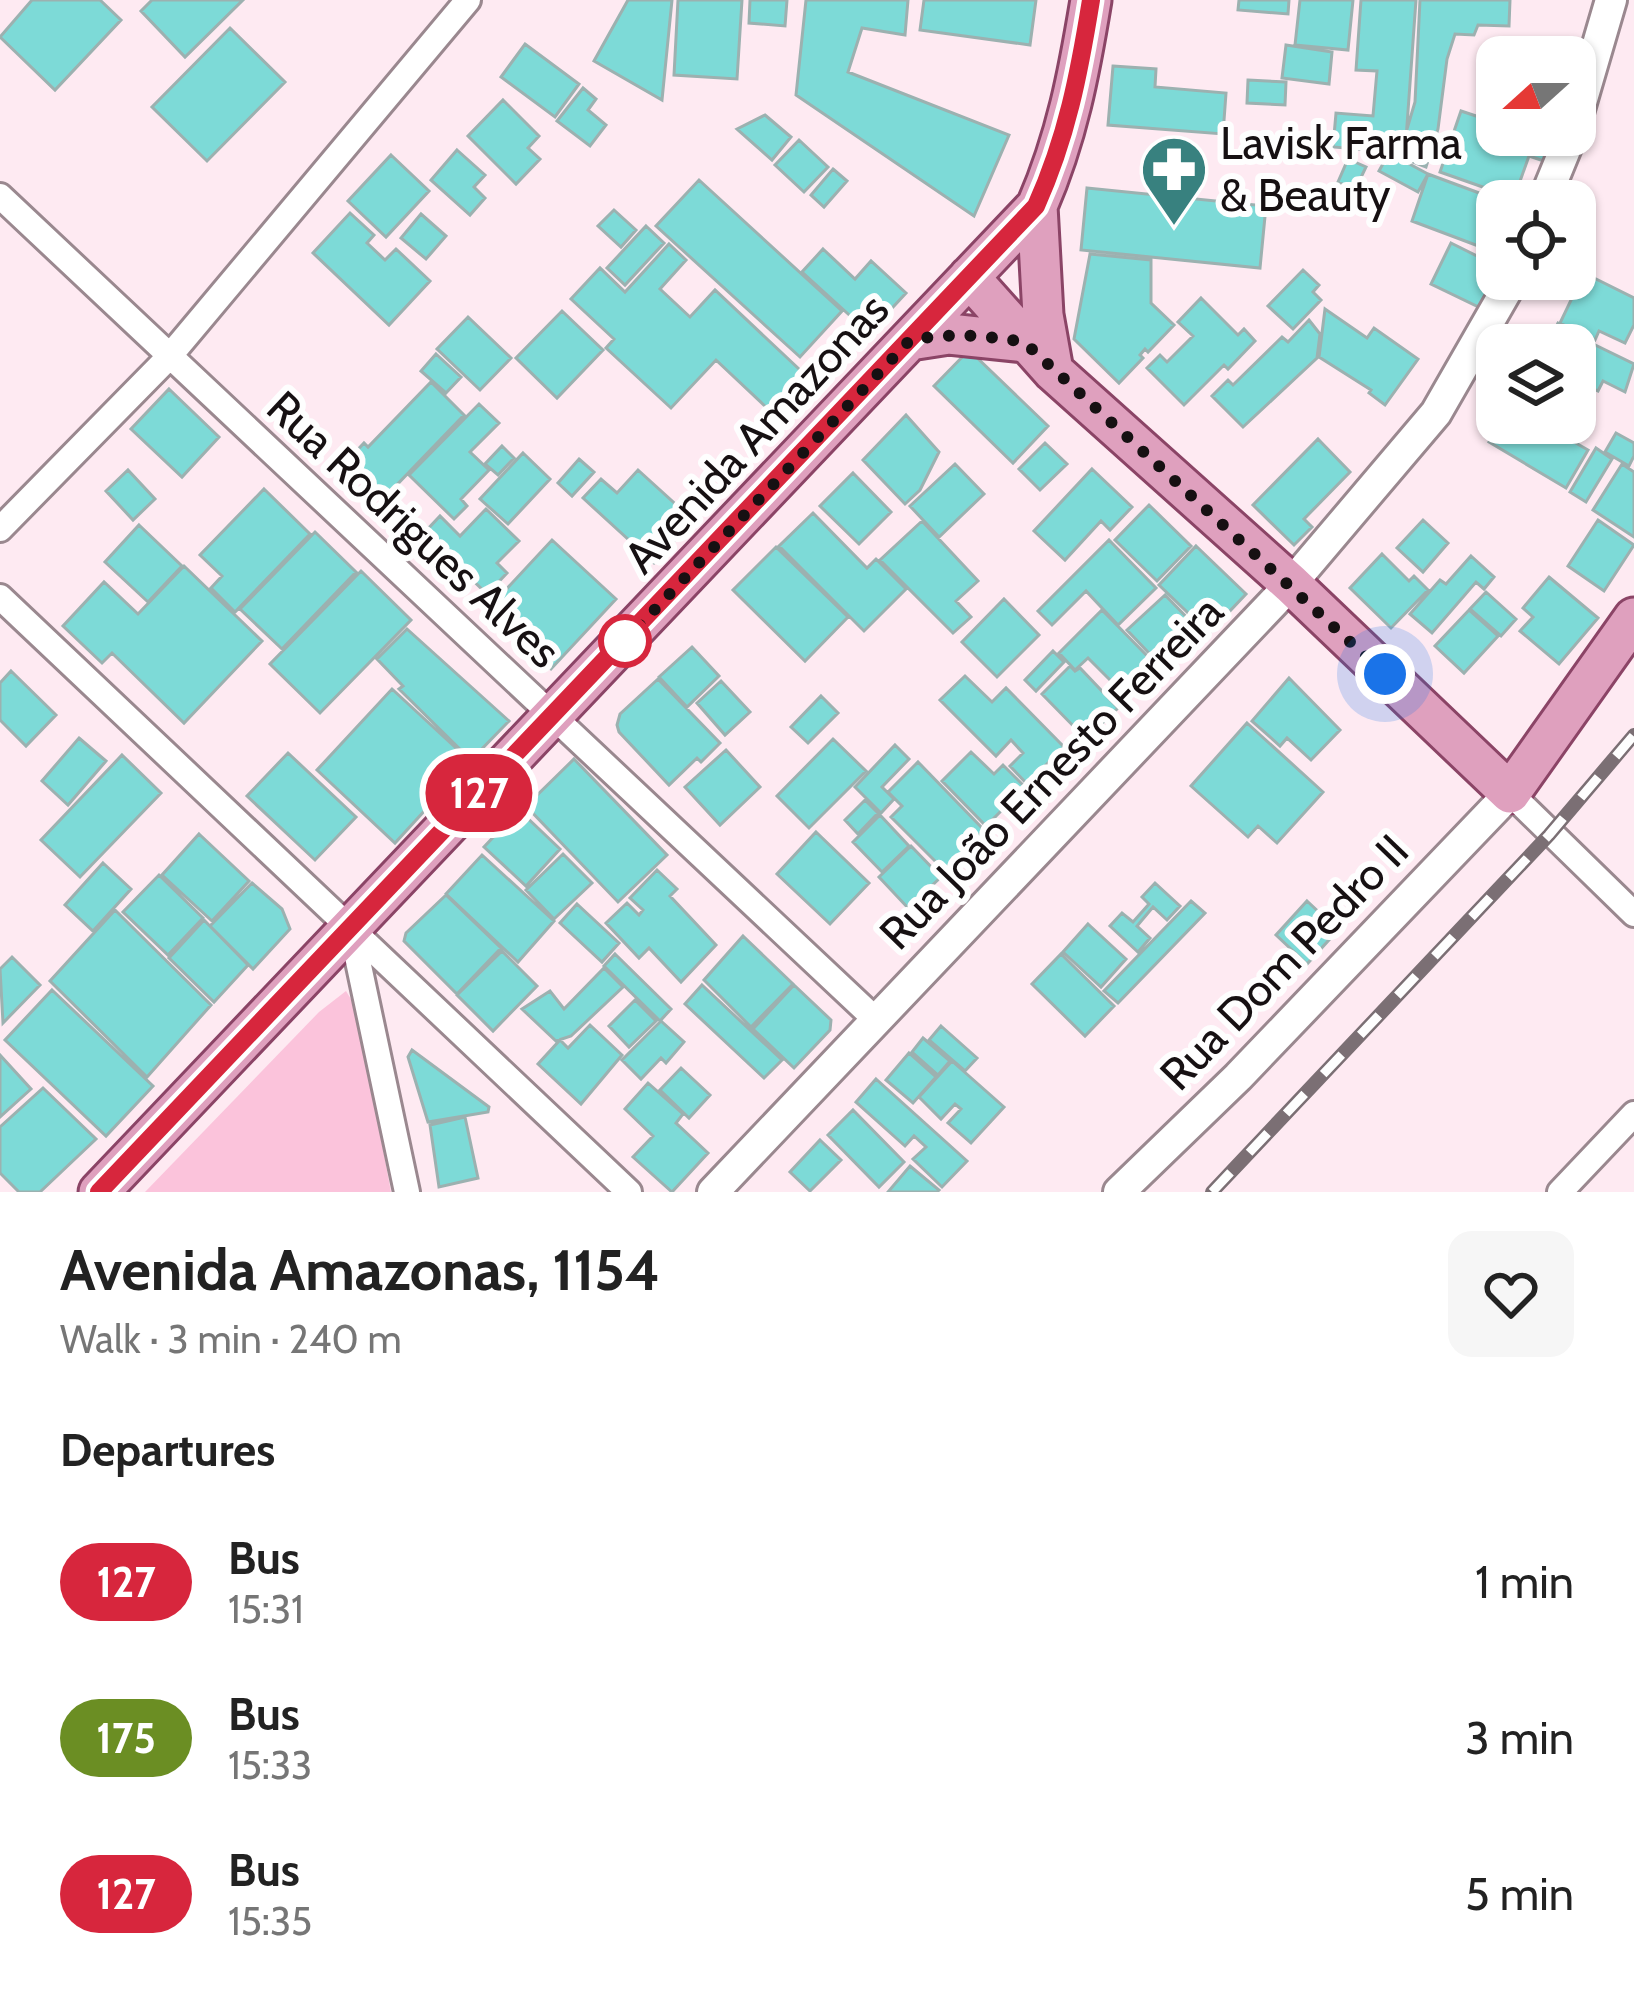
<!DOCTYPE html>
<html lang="en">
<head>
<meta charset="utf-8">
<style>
  :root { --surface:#fff; --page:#f6f6f6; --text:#222; --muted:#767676 }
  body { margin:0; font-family:Cabin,sans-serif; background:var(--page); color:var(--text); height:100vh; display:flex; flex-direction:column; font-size:45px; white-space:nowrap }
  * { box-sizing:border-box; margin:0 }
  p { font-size:39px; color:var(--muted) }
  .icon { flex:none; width:66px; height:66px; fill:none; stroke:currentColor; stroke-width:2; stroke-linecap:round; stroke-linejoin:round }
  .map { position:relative; height:1192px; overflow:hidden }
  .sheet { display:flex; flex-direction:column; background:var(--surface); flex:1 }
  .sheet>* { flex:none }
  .badge { padding:0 24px; border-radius:39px; font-size:42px; line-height:78px }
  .needle { width:78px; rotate:249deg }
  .controls { position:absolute; left:1476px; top:36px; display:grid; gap:24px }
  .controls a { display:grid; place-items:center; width:120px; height:120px; border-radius:24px; background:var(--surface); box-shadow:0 3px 9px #0004; font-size:60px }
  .you { position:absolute; width:60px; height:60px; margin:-30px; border:9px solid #fff; border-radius:50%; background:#1a73e8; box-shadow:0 0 0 18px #1a73e833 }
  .map>.badge { position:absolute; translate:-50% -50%; box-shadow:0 0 0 6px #fff }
  h2 { padding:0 60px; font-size:45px; line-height:108px }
  .round { display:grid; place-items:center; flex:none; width:126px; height:126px; border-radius:24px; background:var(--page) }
  .head { display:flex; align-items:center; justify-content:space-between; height:204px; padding:0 60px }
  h1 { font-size:57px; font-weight:700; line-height:90px }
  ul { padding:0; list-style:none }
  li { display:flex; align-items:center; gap:36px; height:156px; padding:0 60px }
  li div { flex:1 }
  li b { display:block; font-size:45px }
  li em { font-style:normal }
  li .badge { min-width:132px; font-weight:700; text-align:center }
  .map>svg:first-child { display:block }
  .green { fill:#fbc3db }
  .building { fill:#7ddad7; stroke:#9cb1b0; stroke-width:3 }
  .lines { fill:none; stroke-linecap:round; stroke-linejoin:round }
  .minor-casing { stroke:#9a888f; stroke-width:30 }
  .tertiary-casing { stroke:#9a888f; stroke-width:36 }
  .primary-casing { stroke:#8b4466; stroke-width:45 }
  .minor { stroke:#fff; stroke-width:24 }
  .tertiary { stroke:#fff; stroke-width:30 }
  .primary { stroke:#dfa0be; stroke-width:39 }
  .rail-casing { stroke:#7b6f74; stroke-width:14 }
  .rail { stroke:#fefefe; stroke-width:9; stroke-dasharray:27; stroke-linecap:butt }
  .line-casing { stroke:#fff; stroke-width:27 }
  .line { stroke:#d7263d; stroke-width:18 }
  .walk { stroke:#161012; stroke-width:12; stroke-dasharray:0 21.6 }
  .stop-dot { fill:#fff; stroke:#d7263d; stroke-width:6 }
  .labels { text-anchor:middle; stroke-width:12; stroke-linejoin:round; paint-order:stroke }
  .poi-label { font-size:45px; fill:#161012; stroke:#fefefe; text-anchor:start }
  .street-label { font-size:45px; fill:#161012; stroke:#fefefe }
</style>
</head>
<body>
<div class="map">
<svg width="1634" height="1192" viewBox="0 0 1634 1192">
  <rect width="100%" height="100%" fill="#feeaf2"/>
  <path class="green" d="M346,991L357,1009L391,1192H145L319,1012Z"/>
  <path class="building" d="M32,0H100L121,20L55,90L0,37Z
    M152,0H243L185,57L141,11Z
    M628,0H672L662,100L594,61Z
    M678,0H742L737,79L674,75Z
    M750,0H787L785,26L749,23Z
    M806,0H908L905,35L862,28L848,72L1009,135L974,216L796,95Z
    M924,0H1036L1030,45L920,30Z
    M1239,0H1289L1288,14L1238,10Z
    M1300,0H1353L1348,50L1295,45Z
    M1361,0H1416L1405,153L1333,147L1336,113L1373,116L1377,71L1356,70Z
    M1420,0H1510L1509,26L1478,25L1474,35L1455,34L1447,59L1438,129L1426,167L1405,159L1407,129L1415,102Z
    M230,28L285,82L207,161L152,107Z
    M525,44L579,84L555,117L501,77Z
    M1286,45L1332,52L1329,84L1282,78Z
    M1113,66L1156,69L1155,87L1226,93L1223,134L1108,125Z
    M1248,80L1286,82L1285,105L1247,103Z
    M583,88L596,99L588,110L606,125L590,146L557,121Z
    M503,100L539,136L528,148L540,159L516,184L468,136Z
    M1497,103V135H1553L1544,161L1529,156L1514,198L1440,172L1461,111L1491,121Z
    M765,115L791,137L772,160L737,129Z
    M799,140L828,167L804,192L775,165Z
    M457,150L485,175L474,187L485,198L470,215L431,180Z
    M1389,153L1428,174L1418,192L1379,171Z
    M391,155L429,191L386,237L348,201Z
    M1348,159L1366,167L1355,190L1338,182Z
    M833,169L847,181L824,207L811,195Z
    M1428,174L1498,200L1481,247L1412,221Z
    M699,180L842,311L800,357L656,226Z
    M1087,188L1266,206L1260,268L1081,250Z
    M614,210L636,230L621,247L598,226Z
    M350,213L374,235L367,243L385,260L396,249L430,281L389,325L313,253Z
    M421,214L446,236L426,259L401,238Z
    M646,226L664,243L625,285L607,268Z
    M1451,243L1497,266L1487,311L1431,284Z
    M669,244L686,260L660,289L690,317L715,290L816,385L782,422L716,360L671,408L606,348L614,339L571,299L600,268L625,292Z
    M823,249L855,279L871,261L906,293L869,333L802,272Z
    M1090,254L1151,260V303L1174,325L1148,352L1145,349L1140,355L1143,358L1119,383L1074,339Z
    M1303,270L1319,285L1313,292L1321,300L1293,329L1268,306Z
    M1584,273L1634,298V325L1625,343L1599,331L1595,340L1560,323Z
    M1201,298L1238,335L1244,329L1255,341L1228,369L1224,365L1184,405L1147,368L1160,355L1167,362L1193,336L1178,322Z
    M1325,309L1367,338L1374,328L1418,359L1385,405L1369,393L1371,390L1319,357Z
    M562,311L603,350L557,398L516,358Z
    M468,317L511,358L480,390L437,349Z
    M1309,320L1320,334L1317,358L1243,427L1212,396L1228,380L1233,385L1282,337L1288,342Z
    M1558,323L1583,335L1575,351V345H1547Z
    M1585,340L1634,364L1625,392L1603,381L1598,391L1575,380V359Z
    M969,350L1048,426L1013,463L934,386Z
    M436,354L461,377L446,393L421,371Z
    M431,382L464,415L386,496L349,459L364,443L368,447Z
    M1575,385L1592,395L1572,432L1555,423H1575Z
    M169,389L219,437L182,477L131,429Z
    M479,404L499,423L470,452L489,470L461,499L467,506L454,519L409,475Z
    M906,415L939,452L920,490L905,504L863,460Z
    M1500,423H1541L1588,450L1566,488L1489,442Z
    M1616,433L1634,443V456L1629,466L1605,452Z
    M1318,439L1350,472L1304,519L1312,527L1294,545L1253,505Z
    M1045,443L1067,464L1040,490L1019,469Z
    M502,446L514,458L498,475L485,464Z
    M1596,448L1612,459L1586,502L1570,492Z
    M523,453L550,479L508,524L480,499Z
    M579,459L594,472L572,496L558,483Z
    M955,464L984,494L939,537L910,506Z
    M1622,464L1634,472V537L1593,510Z
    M1092,469L1132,507L1110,530L1101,521L1065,560L1034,531Z
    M128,470L155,499L133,520L106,491Z
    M638,470L693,520L654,563L583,498L601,479L617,493Z
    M853,473L891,512L859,544L820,506Z
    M264,489L310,534L235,612L211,588L222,576L200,555Z
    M1149,505L1191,546L1157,581L1115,540Z
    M486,509L519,541L497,563L507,573L487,594L424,533L440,516L460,536Z
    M813,513L867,568L876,559L906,589L864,631L779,546Z
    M1423,520L1448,543L1423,572L1397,548Z
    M1598,520L1634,545L1604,591L1568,566Z
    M922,521L978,581L956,601L971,617L953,633L880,560Z
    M139,525L182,566L148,602L105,562Z
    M315,532L356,572L282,649L240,609Z
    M552,540L616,599L551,669L487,610Z
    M1109,540L1156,588L1118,625L1086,591L1052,625L1038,611Z
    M1196,546L1246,594L1209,633L1159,585Z
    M776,547L848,617L805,661L733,590Z
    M1382,554L1409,581L1414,576L1428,590L1391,628L1350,588Z
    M1471,556L1494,577L1484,589L1476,582L1432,633L1410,614L1440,580L1446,584Z
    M184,566L262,641L184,723L112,653L102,663L63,626L104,582L138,614Z
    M361,571L411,620L320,713L270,664Z
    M1549,577L1598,618L1559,664L1520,631L1533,617L1523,608Z
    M1486,592L1516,619L1501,636L1470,609Z
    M1165,595L1203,634L1165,670L1127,630Z
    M1004,599L1039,635L997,677L962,642Z
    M1102,610L1160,669L1129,699L1088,658L1075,670L1059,653Z
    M1469,610L1498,636L1464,673L1435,646Z
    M407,629L509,721L471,760L399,689L403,686L377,659Z
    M692,647L719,676L687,707L659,677Z
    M1053,651L1064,662L1036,691L1025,680Z
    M1070,666L1075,671L1080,668L1118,708L1086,739L1042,694Z
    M11,671L56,715L26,746L0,720V683Z
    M965,676L992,702L1006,688L1064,747L1027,784L1010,766L1023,753L1011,740L996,756L940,700Z
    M1289,678L1340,730L1311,760L1287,738L1280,746L1252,721Z
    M658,679L720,743L701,762L697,758L669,785L619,732L617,725L620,714Z
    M721,681L750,712L725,735L697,703Z
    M392,689L470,761L395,843L317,770Z
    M821,696L838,713L808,743L791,727Z
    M1247,723L1323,792L1277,843L1258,826L1248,837L1191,786Z
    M79,738L106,761L68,805L42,781Z
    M833,739L866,771L809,828L777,796Z
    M895,745L909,759L882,787L894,799L881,813L855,787Z
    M726,750L760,787L720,825L685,787Z
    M971,752L994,774L1003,765L1025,787L986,826L942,781Z
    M288,753L356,817L315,860L247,796Z
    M122,755L161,793L80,877L41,840Z
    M574,759L667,855L618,902L526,806Z
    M918,762L984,830L944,870L891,817L902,806L888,792Z
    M865,800L878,813L858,834L845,820Z
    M519,810L560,849L526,886L484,847Z
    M880,815L909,846L882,872L853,842Z
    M816,832L869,883L830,924L777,874Z
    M199,834L249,881L212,921L162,875Z
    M911,846L941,877L908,908L879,877Z
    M563,854L592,883L554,919L526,890Z
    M482,855L554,921L518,962L446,894Z
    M103,863L131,889L93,931L65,905Z
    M657,870L677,889L670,896L716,945L681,982L649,948L639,958L606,923L627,903L639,915L643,910L630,898Z
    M159,875L203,918L168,955L123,912Z
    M252,883L282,909L290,929L253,969L210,926Z
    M1155,883L1180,906L1167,920L1153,907L1137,926L1150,938L1138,952L1110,926L1122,913L1133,922L1149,904L1142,897Z
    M446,895L501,948L457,994L404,941L406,933Z
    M1191,901L1205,913L1118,1003L1104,991Z
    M1307,901L1338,930L1307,964L1276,935Z
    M577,904L619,943L602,962L560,923Z
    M115,910L211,1005L147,1077L50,981Z
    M204,920L248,965L214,1002L169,958Z
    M1088,924L1126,959L1101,987L1063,952Z
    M743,936L793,984L751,1027L704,980Z
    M502,951L537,986L493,1031L457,995Z
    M615,954L671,1009L660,1021L604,966Z
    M1061,954L1114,1006L1085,1036L1032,984Z
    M12,957L40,985L3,1023L0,969Z
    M604,968L623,987L571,1036L556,1041L522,1009L550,991L564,1009Z
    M702,985L782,1060L764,1078L685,1004Z
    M794,985L831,1020L830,1030L794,1068L753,1029Z
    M52,990L153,1086L106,1136L5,1040Z
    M635,1000L656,1021L629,1047L609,1026Z
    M661,1021L684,1042L666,1063L661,1058L641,1079L622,1060Z
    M590,1025L622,1055L581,1104L538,1064L560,1040L568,1048Z
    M941,1026L977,1058L965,1071L929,1040Z
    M923,1038L950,1061L938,1075L912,1052Z
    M412,1050L489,1107L488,1112L428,1122L408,1057Z
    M909,1053L936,1077L913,1103L886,1080Z
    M0,1055L31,1089L0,1117Z
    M952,1061L1004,1107L971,1143L948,1123L961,1109L955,1104L941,1119L919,1097Z
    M681,1068L710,1095L689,1118L660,1090Z
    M876,1079L967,1161L942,1187L913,1159L926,1147L914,1136L905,1146L856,1102Z
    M648,1083L683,1114L676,1123L708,1153L672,1192L633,1157L653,1136L625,1109Z
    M43,1088L96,1139L40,1192H19L0,1173V1127Z
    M853,1110L904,1162L879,1187L828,1135Z
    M465,1117L478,1178L439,1187L430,1125Z
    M820,1140L841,1160L810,1191L790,1172Z
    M910,1166L939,1190L937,1192H888Z"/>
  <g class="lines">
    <defs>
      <path id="minor" d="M0,196L876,1020
        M0,529L168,358L468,0
        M0,597L629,1192
        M1510,793L1634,914
        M351,928L407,1192
        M1560,1192L1634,1114"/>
      <path id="tertiary" d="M1575,123L1611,0
        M1544,201L1571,135
        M713,1192L1291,584L1436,413L1513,279
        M1119,1192L1238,1077L1510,793"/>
      <path id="primary" d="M1037,206L1043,315L1053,371
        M969,277L1053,371L1291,584L1510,793L1634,618
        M910,340L949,334L1025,342
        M99,1192L1037,206C1067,137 1079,73 1091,0"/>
    </defs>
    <use href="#minor" class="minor-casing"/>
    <use href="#tertiary" class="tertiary-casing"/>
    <use href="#primary" class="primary-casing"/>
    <use href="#minor" class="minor"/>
    <use href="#tertiary" class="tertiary"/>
    <use href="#primary" class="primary"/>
    <defs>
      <path id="rail" d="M1212,1192L1549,835L1634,735"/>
    </defs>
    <use href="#rail" class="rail-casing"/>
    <use href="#rail" class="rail"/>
  </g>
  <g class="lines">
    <defs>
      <path id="line" d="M99,1192L1036,206C1067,137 1079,74 1091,0"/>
    </defs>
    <use href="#line" class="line-casing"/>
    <use href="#line" class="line"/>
    <path class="walk" d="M625,641L910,340C950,333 984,335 1024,342L1385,674"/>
  </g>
  <defs>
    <symbol id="pharmacy-pin" viewBox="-11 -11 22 30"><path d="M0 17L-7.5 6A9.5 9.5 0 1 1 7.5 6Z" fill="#38817f" stroke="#fefefe"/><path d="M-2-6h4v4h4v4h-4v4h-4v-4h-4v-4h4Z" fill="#fff"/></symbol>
  </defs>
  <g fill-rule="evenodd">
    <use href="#pharmacy-pin" x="1136" y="131" width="76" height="104"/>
  </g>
  <circle class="stop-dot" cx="625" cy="641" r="24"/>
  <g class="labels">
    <g class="poi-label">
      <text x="1220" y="159">Lavisk Farma<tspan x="1220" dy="52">&amp; Beauty</tspan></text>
    </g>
    <g class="street-label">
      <text transform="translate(756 433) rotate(-47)" y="16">Avenida Amazonas</text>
      <text transform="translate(414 529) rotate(43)" y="16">Rua Rodrigues Alves</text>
      <text transform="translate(1051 772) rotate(-46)" y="16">Rua João Ernesto Ferreira</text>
      <text transform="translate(1284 962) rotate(-46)" y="16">Rua Dom Pedro II</text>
    </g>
  </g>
</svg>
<div class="controls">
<a><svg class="needle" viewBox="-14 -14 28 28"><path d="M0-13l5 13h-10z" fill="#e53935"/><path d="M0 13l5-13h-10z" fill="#767676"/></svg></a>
<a><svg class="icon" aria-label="locate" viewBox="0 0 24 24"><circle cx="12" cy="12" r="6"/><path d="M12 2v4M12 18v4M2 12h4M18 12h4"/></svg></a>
<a><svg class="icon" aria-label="layers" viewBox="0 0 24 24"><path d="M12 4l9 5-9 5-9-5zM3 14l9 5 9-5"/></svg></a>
</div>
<div class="you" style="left:1385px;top:674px"></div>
<b class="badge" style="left:479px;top:793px;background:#d7263d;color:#fff">127</b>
</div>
<section class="sheet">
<div class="head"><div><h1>Avenida Amazonas, 1154</h1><p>Walk · 3 min · 240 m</p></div><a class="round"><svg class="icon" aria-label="heart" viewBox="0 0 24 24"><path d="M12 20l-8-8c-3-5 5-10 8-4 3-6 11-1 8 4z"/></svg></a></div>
<h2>Departures</h2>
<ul>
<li><span class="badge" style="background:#d7263d;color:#fff">127</span><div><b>Bus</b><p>15:31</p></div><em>1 min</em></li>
<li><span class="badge" style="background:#6b8e23;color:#fff">175</span><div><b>Bus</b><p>15:33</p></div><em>3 min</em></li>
<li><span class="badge" style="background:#d7263d;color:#fff">127</span><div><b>Bus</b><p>15:35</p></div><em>5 min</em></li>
</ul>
</section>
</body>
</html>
